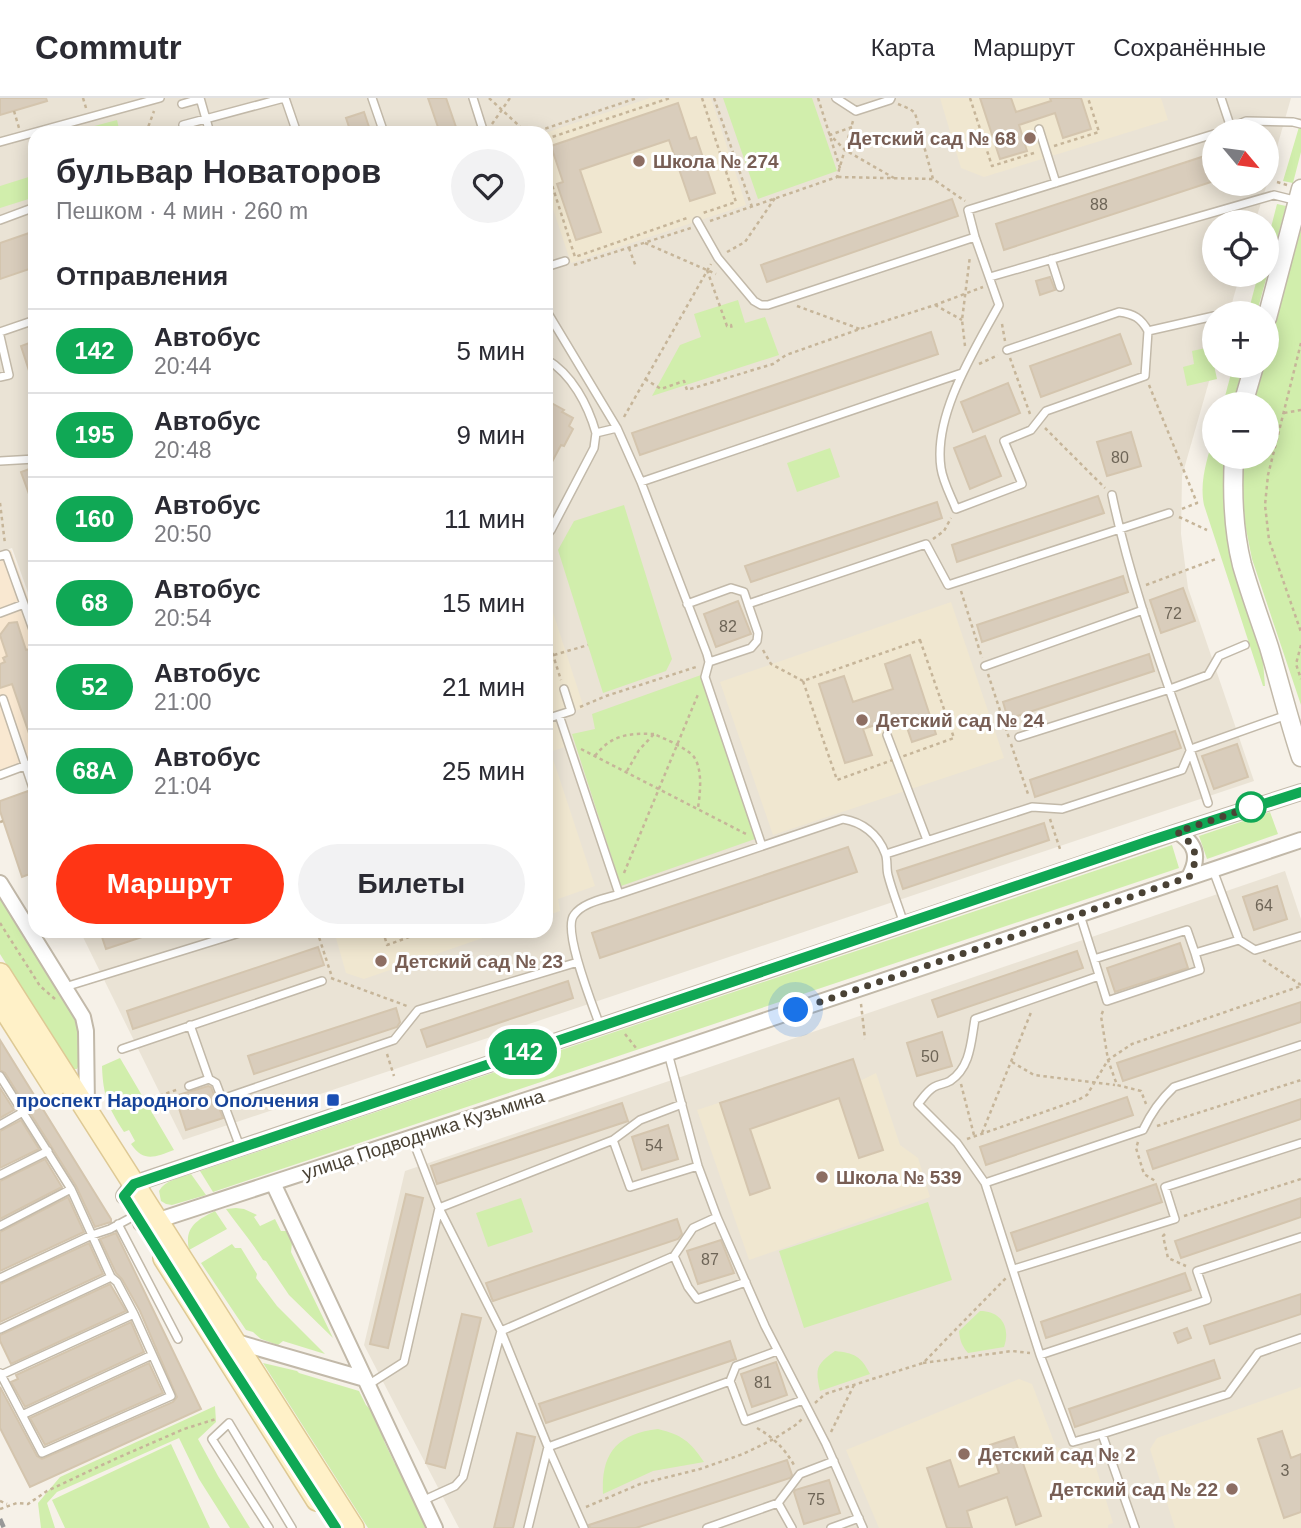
<!DOCTYPE html>
<html lang="ru">
<head>
<meta charset="utf-8">
<style>
  :root { --surface:#fff; --page:#f2f2f3; --text:#2b2b33; --muted:#7c7c81; --line:#e1e1e2; --accent:#ff3515 }
  body { margin:0; font-family:Helvetica,sans-serif; background:var(--page); color:var(--text); height:100vh; display:flex; flex-direction:column; font-size:26px; white-space:nowrap }
  * { box-sizing:border-box; margin:0 }
  p { font-size:23px; color:var(--muted) }
  .icon { flex:none; width:38px; height:38px; fill:none; stroke:currentColor; stroke-width:2; stroke-linecap:round; stroke-linejoin:round }
  .map { position:relative; flex:1; overflow:hidden }
  .sheet { position:absolute; left:28px; top:28px; width:525px; height:812px; display:flex; flex-direction:column; background:var(--surface); border-radius:21px; box-shadow:0 4px 18px #0003 }
  .sheet>* { flex:none }
  .badge { padding:0 14px; border-radius:23px; font-size:24px; line-height:46px }
  .needle { width:46px; rotate:119deg }
  .tools { position:absolute; left:1202px; top:21px; display:grid; gap:14px }
  .tools a { display:grid; place-items:center; width:77px; height:77px; border-radius:50%; background:var(--surface); box-shadow:0 4px 18px #0003; font-size:35px }
  .you { position:absolute; width:35px; height:35px; margin:-18px; border:5px solid #fff; border-radius:50%; background:#1a73e8; box-shadow:0 0 0 10px #1a73e833 }
  .map>.badge { position:absolute; translate:-50% -50%; box-shadow:0 0 0 4px #fff }
  h2 { padding:0 28px; font-size:26px; line-height:63px }
  .round { display:grid; place-items:center; flex:none; width:74px; height:74px; border-radius:37px; background:var(--page) }
  .summary { display:flex; align-items:center; justify-content:space-between; height:119px; padding:0 28px }
  h1 { font-size:33px; font-weight:700; line-height:52px }
  .primary-button { display:flex; gap:14px; margin-top:auto; padding:14px 28px }
  .primary-button a { flex:1; height:80px; border-radius:42px; background:var(--accent); color:#fff; font-size:28px; font-weight:700; line-height:80px; text-align:center }
  .primary-button a+a { background:var(--page); color:var(--text) }
  ul { padding:0; list-style:none }
  li { display:flex; align-items:center; gap:21px; height:84px; padding:0 28px; border-top:2px solid var(--line) }
  li div { flex:1 }
  li b { display:block; font-size:26px }
  li em { font-style:normal }
  li .badge { min-width:77px; font-weight:700; text-align:center }
  header { display:flex; align-items:center; gap:42px; box-sizing:border-box; height:98px; padding:0 35px; background:var(--surface); border-bottom:2px solid var(--line) }
  header strong { font-size:33px }
  nav { display:flex; gap:38px; margin-inline-start:auto; font-size:24px }
  .map>svg:first-child { display:block }
  .residential { fill:#eae3d5 }
  .commercial { fill:#f9e8d1 }
  .education { fill:#f0e7d0 }
  .green { fill:#d1eeac }
  .building { fill:#d9cdbc; stroke:#d4c5ae; stroke-width:2 }
  .lines { fill:none; stroke-linecap:round; stroke-linejoin:round }
  .service-casing { stroke:#c2b9a9; stroke-width:10 }
  .minor-casing { stroke:#c2b9a9; stroke-width:18 }
  .tertiary-casing { stroke:#c2b9a9; stroke-width:21 }
  .secondary-casing { stroke:#dec995; stroke-width:24 }
  .path { stroke:#c6b599; stroke-width:2.5; stroke-dasharray:3.5 3.5; stroke-linecap:butt }
  .service { stroke:#fff; stroke-width:7 }
  .minor { stroke:#fff; stroke-width:14 }
  .tertiary { stroke:#fff; stroke-width:18 }
  .secondary { stroke:#fff1c8; stroke-width:21 }
  .rail { stroke:#989898; stroke-width:4.5; stroke-dasharray:9 9; stroke-linecap:butt }
  .line-casing { stroke:#fff; stroke-width:16 }
  .line { stroke:#10a855; stroke-width:10 }
  .walk { stroke:#4a4235; stroke-width:7; stroke-dasharray:0 12.6 }
  .education-dot { fill:#8d6e63; stroke:#fff; stroke-width:2.5 }
  .stop-dot { fill:#fff; stroke:#10a855; stroke-width:3.5 }
  .transit-dot { fill:#1a4fb4; stroke:#fff; stroke-width:2.5 }
  .labels { text-anchor:middle; stroke-width:6; stroke-linejoin:round; paint-order:stroke }
  .number-label { font-size:16px; fill:#6e6557 }
  .education-label { font-size:19px; font-weight:bold; fill:#785e54; stroke:#fff; text-anchor:start }
  .transit-label { font-size:19px; font-weight:bold; fill:#164399; stroke:#fff; text-anchor:end }
  .street-label { font-size:19px; fill:#4a4235; stroke:#fff }
</style>
</head>
<body>
<header>
<strong>Commutr</strong>
<nav><a>Карта</a><a>Маршрут</a><a>Сохранённые</a></nav>
</header>
<div class="map">
<svg width="1301" height="1430" viewBox="0 0 1301 1430">
  <rect width="100%" height="100%" fill="#f6f1e8"/>
  <path class="residential" d="M0,0H1291L1267,84V33H1214V86H1267L1255,124H1214V177H1240L1229,215H1214V266L1182,378L1181,436L1188,490L1254,683L183,1042L80,833H546V35H35V514L12,450L0,454Z
    M1285,773L1301,821V1430H459L364,1247L405,1073Z"/>
  <path class="commercial" d="M11,452L35,520V665L0,677V456Z"/>
  <path class="education" d="M650,0H711L746,107L571,165L546,90L545,35Z
    M940,0H1161L1168,22L984,79L961,70Z
    M546,493L584,610L556,619L565,649L546,655Z
    M951,504L1004,660L773,737L720,584Z
    M552,658L595,788L558,801L560,813L546,818V660Z
    M334,833H503L364,881L346,875Z
    M853,961L860,983L876,975L900,1047L918,1060L930,1099L749,1162L697,1012Z
    M1019,1281L1032,1286L1056,1349L1093,1360L1113,1425L1108,1427V1430H879L846,1352Z
    M1301,1289V1430H1175L1150,1351L1157,1340Z"/>
  <path class="green" d="M723,0H812L837,73L758,101Z
    M117,22L120,35H68Z
    M1299,29H1301V54L1293,85L1283,83Z
    M35,77V99L0,110V88Z
    M1277,106L1286,108L1257,214L1248,215L1258,177H1267V145Z
    M1301,131V607L1252,461L1245,426L1242,389L1243,359H1267V306H1253L1264,268H1267V255Z
    M738,202L745,225L765,219L779,257L652,298L680,247L701,239L694,216Z
    M1210,249L1217,281L1187,288L1183,269L1194,266L1192,253Z
    M1233,268H1243L1233,306H1223Z
    M1214,336V359H1225L1224,390L1227,428L1262,551L1265,588H1263L1204,407C1199,382 1208,360 1214,336Z
    M830,350L840,379L797,394L787,365Z
    M624,407L672,561L666,573L603,595L558,452L574,423Z
    M701,577L755,741L621,788L572,636L595,631L592,616Z
    M1270,714L1278,736L1207,761L1199,738Z
    M1172,747L1179,770L213,1094L200,1073Z
    M0,798L71,911C79,928 86,955 77,971H73L69,968L0,856Z
    M120,960L174,1052C155,1059 144,1065 131,1046L135,1043L129,1032L124,1034C108,1009 103,998 102,968Z
    M191,1076L206,1097L172,1107L166,1106L161,1103L159,1093C165,1082 180,1080 191,1076Z
    M521,1100L533,1134L488,1149L476,1115Z
    M928,1104L952,1182L804,1230L779,1153Z
    M236,1110L244,1111L257,1117L254,1119L260,1128L275,1121L281,1133H286L292,1145L291,1154L333,1240L289,1197L266,1163L263,1162C252,1144 238,1128 226,1111Z
    M215,1113L227,1131L189,1152C184,1129 197,1122 215,1113Z
    M232,1146L235,1150H241L257,1176L256,1180L277,1208L325,1256L283,1243L278,1247L261,1241L253,1234L246,1232L201,1165Z
    M980,1213C1001,1213 1011,1229 1004,1249L968,1255C962,1248 960,1243 959,1233Z
    M835,1253C854,1255 861,1258 870,1276L820,1293C815,1270 816,1267 835,1253Z
    M263,1265L297,1273L299,1275L359,1293L366,1307L384,1325V1343L395,1366L404,1367L416,1398L413,1402L426,1430H368Z
    M215,1308L216,1324L198,1341L218,1378L250,1430H230L199,1381L179,1340L57,1394L47,1405L55,1430H41L38,1405L60,1379Z
    M658,1331C682,1337 690,1343 704,1364L653,1373L603,1396C601,1355 617,1336 658,1331Z
    M171,1346L210,1430H65L52,1402Z"/>
  <path class="building" d="M0,0H46L47,3L0,17Z
    M428,0H446L458,35H440Z
    M980,0H1011L1016,14L1051,3L1050,0H1081L1091,31L1063,40L1055,15L1019,27L1027,53L1000,61Z
    M678,5L690,41L696,39L715,95L690,103L669,42L580,72L601,134L576,142L557,86L563,84L551,48Z
    M364,14L371,35H351L346,20Z
    M1214,55V83L1004,152L996,126Z
    M952,101L958,118L767,184L761,167Z
    M35,133V169L0,181V145Z
    M1050,179L1055,192L1040,197L1036,183Z
    M931,234L938,256L640,357L632,335Z
    M1120,236L1131,266L1041,299L1030,268Z
    M35,243V285H33L21,248Z
    M1008,285L1020,315L973,334L961,304Z
    M546,302L564,312L562,314L573,320L569,328L573,331L564,348L561,347L546,375Z
    M1131,334L1141,368L1107,378L1097,344Z
    M985,338L1001,378L970,391L954,350Z
    M35,369V407H33L21,374Z
    M1098,398L1104,415L957,464L952,447Z
    M937,404L942,420L751,484L745,468Z
    M1123,478L1128,494L982,544L977,527Z
    M1183,490L1195,523L1161,535L1150,502Z
    M738,503L751,536L716,549L704,516Z
    M17,524L26,552L30,551L35,567V646L33,647L12,586L0,590V566L5,564L3,560L7,558L0,537L9,525Z
    M1149,556L1154,573L1008,621L1003,604Z
    M910,557L936,636L912,644L903,618L863,631L872,657L845,665L819,586L844,578L853,604L893,591L885,566Z
    M1175,633L1181,650L1035,699L1030,682Z
    M1237,646L1248,679L1214,691L1202,658Z
    M28,693L35,708V774L22,779L0,713V703Z
    M1044,725L1049,742L903,791L897,773Z
    M848,749L857,774L600,860L592,835Z
    M1277,788L1287,821L1254,832L1243,799Z
    M100,833H154V835L106,851Z
    M1180,845L1188,870L1115,894L1107,870Z
    M318,849L324,867L133,931L127,913Z
    M1077,853L1083,870L938,919L932,902Z
    M568,883L573,900L427,949L421,932Z
    M1301,904V924L1123,983L1117,965Z
    M396,910L400,924L397,929L254,976L248,958Z
    M942,934L952,968L917,978L907,945Z
    M0,942L111,1121V1124L95,1129L76,1088L5,975L0,972Z
    M853,961L883,1052L859,1060L839,1000L750,1031L770,1090L750,1097L720,1005Z
    M208,988L211,989L223,1020L186,1032L175,998Z
    M0,990L14,1012L0,1020Z
    M1127,999L1133,1017L986,1067L980,1049Z
    M1301,1001V1021L1153,1071L1147,1053Z
    M622,1005L628,1023L437,1086L431,1068Z
    M21,1022L39,1051L0,1070V1033Z
    M668,1027L678,1061L642,1072L632,1039Z
    M45,1061L62,1089L0,1121V1083Z
    M1156,1086L1162,1104L1017,1153L1011,1135Z
    M406,1096L423,1100L388,1250L370,1246Z
    M68,1099L84,1134L0,1173V1134Z
    M1301,1100V1119L1181,1160L1175,1143Z
    M677,1121L682,1136L678,1141L493,1203L492,1201L486,1185Z
    M116,1135L201,1311L30,1389L0,1330V1289L37,1358L42,1361L173,1304L177,1299L140,1213L122,1181L116,1175L100,1141Z
    M721,1142L734,1175L698,1186L687,1153Z
    M89,1145L103,1176L0,1224V1186Z
    M1185,1175L1191,1192L1046,1240L1041,1224Z
    M110,1186L126,1213L11,1266L0,1243V1237Z
    M1301,1196V1216L1210,1246L1204,1228Z
    M462,1216L481,1220L445,1370L426,1365Z
    M131,1224L144,1254L25,1309L11,1284L18,1281L16,1277Z
    M1187,1230L1191,1240L1178,1245L1174,1235Z
    M730,1243L736,1261L546,1325L539,1306Z
    M1214,1262L1220,1280L1075,1329L1069,1311Z
    M776,1264L787,1297L752,1309L741,1276Z
    M149,1265L163,1295L45,1347L30,1320Z
    M1282,1333L1291,1360L1301,1356V1414L1284,1420L1258,1341Z
    M517,1335L535,1339L513,1430H494Z
    M1014,1339L1041,1418L1016,1427L1007,1399L967,1413L972,1430H947L927,1370L950,1362L959,1389L999,1375L990,1347Z
    M787,1362L792,1377L790,1380L636,1430H590L589,1427Z
    M829,1382L840,1415L804,1426L794,1394L795,1392Z"/>
  <g class="lines">
    <defs>
      <path id="service" d="M200,0L210,35
        M285,0L297,35
        M372,0L384,35
        M473,0L484,35
        M836,0L856,13L890,2L891,0
        M1221,0L1231,30
        M182,6L200,1
        M183,27L284,0
        M1039,31L1056,85
        M1222,33L1246,23L1293,24L1301,26
        M1214,36L968,112L975,139L999,207C974,253 933,317 941,370C943,384 951,398 956,411L1022,386L1004,343L1031,332L1046,313L1145,278L1148,233L1214,218
        M0,44L160,0
        M0,122L35,109
        M697,123L718,160L754,203L761,207H768L975,139
        M1051,161L1060,189
        M546,169L565,163
        M990,179L1274,97L1298,103
        M546,212L617,330L641,384L707,556L709,564L705,579L762,748
        M0,234L35,222
        M0,238L9,277L0,279
        M1007,252L1119,214C1134,216 1141,220 1148,233
        M546,261C572,276 588,307 596,335
        M0,363L35,361
        M641,384L962,275
        M1112,397C1134,502 1175,603 1208,705
        M546,438L551,432L594,350L596,335L617,330
        M0,458L6,456L35,537
        M687,506L731,490L744,494L748,506L926,446L948,487L1169,415
        M0,515L24,506
        M709,564L751,550L757,543L758,535L748,506
        M985,568L1143,512
        M3,601L35,696
        M559,617L619,796
        M546,621L571,613L564,591
        M887,637L927,742
        M1019,639L1170,591L1208,577L1219,558L1245,547
        M0,677L35,664
        M886,756L1032,709L1062,711L1182,672L1191,651L1287,617
        M1213,772L1239,842
        M1080,817L1094,861L1187,832L1195,855L1239,842L1255,852L1301,838
        M1094,861L1107,903L1200,872L1195,855
        M1099,878L975,921C971,943 971,969 950,983C945,986 939,986 934,989C927,993 923,1000 918,1006L957,1045L985,1085L1040,1257L1073,1344L1102,1336L1135,1430
        M65,889L246,833
        M190,927L209,981L216,985L240,1049
        M600,928C593,908 562,832 574,817C583,804 605,801 619,796L843,721C862,724 878,736 885,755C888,761 886,770 888,777C892,793 899,810 904,826
        M122,951L322,883
        M668,955L698,1068L717,1119L765,1228L826,1346L863,1430
        M0,978L71,1091L111,1179L117,1184L134,1216L171,1298L42,1355L0,1275
        M189,988L209,981
        M222,1001L394,942L418,912L578,864
        M0,1027L23,1014
        M412,1040L439,1110L501,1233L548,1349L584,1430
        M613,1042L640,1022L682,1006
        M0,1077L48,1053
        M985,1085L1143,1032C1151,1015 1160,1002 1174,989L1301,947
        M118,1126L178,1241
        M0,1128L71,1091
        M674,1158L688,1189L697,1201L746,1184
        M1014,1171L1175,1121L1165,1089L1301,1045
        M0,1180L92,1137L110,1131L136,1117
        M0,1231L111,1179
        M1040,1257L1207,1202L1197,1173L1301,1139
        M1,1277L134,1216
        M730,1283L745,1323L803,1302
        M368,1287L404,1264L439,1110L613,1042L630,1089L698,1068
        M22,1317L152,1257
        M1102,1336L1228,1296L1258,1255L1301,1240
        M422,1403L455,1388L463,1379L501,1233L674,1158L693,1130L717,1119
        M778,1405L792,1430
        M269,1430L212,1341L229,1325L292,1430
        M528,1430L548,1349L730,1283L736,1268L777,1253
        M707,1430L778,1405L800,1376L834,1363
        M831,1430L859,1420"/>
      <path id="minor" d="M1177,734C1196,745 1200,759 1189,779
        M0,785L83,919L86,933L87,1009
        M273,1085L435,1430
        M124,1098L133,1086L1177,734L1301,694
        M141,1125L156,1123L618,972L1301,742
        M233,1243L365,1281"/>
      <path id="tertiary" d="M1267,220L1301,91
        M1243,306L1254,268
        M1234,359C1232,395 1233,431 1242,467C1250,495 1260,522 1269,549C1280,586 1289,623 1301,659"/>
      <path id="secondary" d="M0,876L353,1430
        M0,904L54,989
        M164,1160L317,1402"/>
    </defs>
    <use href="#service" class="service-casing"/>
    <use href="#minor" class="minor-casing"/>
    <use href="#tertiary" class="tertiary-casing"/>
    <use href="#secondary" class="secondary-casing"/>
    <path class="path" d="M83,0L86,10
      M489,0L527,35
      M702,0L736,104L703,115
      M714,0L752,109
      M818,0L840,70
      M970,0L992,68L1034,55
      M898,6L910,11L915,15L933,81L965,103
      M14,13L19,30
      M492,26L510,0
      M852,29L830,37L845,52L894,80
      M146,35L154,13
      M532,35L637,0
      M546,41L670,0
      M1054,48L1099,34L1088,0
      M546,68L575,159L687,120
      M838,79L933,81
      M1277,84L1287,87
      M546,100L550,111L546,121
      M710,123L837,79L853,23
      M645,145L716,176
      M629,150L636,169
      M727,154L745,144L775,100
      M574,167L691,130
      M707,172L727,228L731,227L732,232
      M935,207L962,222
      M797,208L860,231
      M1002,226L1005,243
      M1301,245L1268,377L1265,407L1269,442L1301,534
      M965,248L962,222L970,158
      M1010,260L1030,316
      M979,266L998,257
      M645,281L661,291L684,283L687,292L773,266L786,257L860,231L935,207L983,189
      M1149,287L1197,405L1179,412
      M1284,315L1301,312
      M624,319L711,166
      M1045,330L1105,390
      M0,405L5,446
      M1179,419L1207,432
      M933,441L944,433L951,420
      M1146,487L1216,461
      M961,493L982,560
      M546,535L561,582
      M920,542L954,640L837,682L803,583Z
      M1301,547L1296,566L1301,581
      M763,552L771,566L803,583
      M554,557L588,547
      M988,576L1009,640
      M580,609L606,598L696,569
      M1011,646L1029,699
      M581,651L746,736
      M595,658C611,637 628,635 654,636
      M627,673L639,652L654,636C665,641 687,650 694,659C703,672 700,696 698,710
      M1050,721L1061,754
      M0,724L3,723
      M624,775L699,594
      M0,825L40,888L55,901
      M317,833L331,876
      M383,833L387,847L426,833
      M1263,862L1301,887
      M331,880L407,908
      M861,906L865,941
      M1103,913L1101,918L1108,962L1117,987L1141,993L1146,1006
      M625,936L636,950
      M387,956L394,978
      M1012,964L1034,977L1115,987
      M961,986L974,1037
      M153,1000L179,991
      M1157,1028L1301,982
      M982,1035L1032,912
      M967,1041L1078,1002L1087,997L1108,962L1132,946L1301,888
      M1138,1044L1136,1050L1144,1076L1157,1084
      M1184,1118L1301,1081
      M1165,1136L1163,1138L1168,1160L1186,1168
      M923,1265L1012,1253L1030,1255
      M815,1305L825,1296L923,1265L1006,1180
      M757,1330C773,1339 785,1351 794,1367
      M831,1334L854,1287
      M0,1403L7,1406
      M586,1409L640,1386L700,1371L743,1356L774,1341L797,1326L802,1321
      M0,1411L17,1405L28,1406L47,1393L115,1361L184,1331L216,1321"/>
    <use href="#service" class="service"/>
    <use href="#minor" class="minor"/>
    <use href="#tertiary" class="tertiary"/>
    <use href="#secondary" class="secondary"/>
    <path class="rail" d="M0,1421L4,1430"/>
  </g>
  <g class="lines">
    <defs>
      <path id="line" d="M336,1430L220,1251L124,1098L134,1086L1152,742L1301,694"/>
    </defs>
    <use href="#line" class="line-casing"/>
    <use href="#line" class="line"/>
    <path class="walk" d="M796,912L1189,779C1200,759 1196,746 1177,734L1251,709"/>
  </g>
  <g class="education-dot">
    <circle cx="1030" cy="40" r="7"/>
    <circle cx="639" cy="63" r="7"/>
    <circle cx="862" cy="622" r="7"/>
    <circle cx="381" cy="863" r="7"/>
    <circle cx="822" cy="1079" r="7"/>
    <circle cx="964" cy="1356" r="7"/>
    <circle cx="1232" cy="1391" r="7"/>
  </g>
  <circle class="stop-dot" cx="1251" cy="709" r="14"/>
  <rect class="transit-dot" x="326" y="995" width="14" height="14" rx="3.5"/>
  <g class="labels">
    <g class="number-label">
      <text x="1099" y="112">88</text>
      <text x="1120" y="365">80</text>
      <text x="1173" y="521">72</text>
      <text x="728" y="534">82</text>
      <text x="1264" y="813">64</text>
      <text x="930" y="964">50</text>
      <text x="654" y="1053">54</text>
      <text x="710" y="1167">87</text>
      <text x="763" y="1290">81</text>
      <text x="1285" y="1378">3</text>
      <text x="816" y="1407">75</text>
    </g>
    <g class="education-label">
      <text x="1016" y="47" text-anchor="end">Детский сад № 68</text>
      <text x="653" y="70">Школа № 274</text>
      <text x="876" y="629">Детский сад № 24</text>
      <text x="395" y="870">Детский сад № 23</text>
      <text x="836" y="1086">Школа № 539</text>
      <text x="978" y="1363">Детский сад № 2</text>
      <text x="1218" y="1398" text-anchor="end">Детский сад № 22</text>
    </g>
    <g class="transit-label">
      <text x="319" y="1009">проспект Народного Ополчения</text>
    </g>
    <g class="street-label">
      <text transform="translate(423 1036) rotate(-18)" y="7">улица Подводника Кузьмина</text>
    </g>
  </g>
</svg>
<div class="tools">
<a><svg class="needle" viewBox="-14 -14 28 28"><path d="M0-13l5 13h-10z" fill="#e53935"/><path d="M0 13l5-13h-10z" fill="#7c7c81"/></svg></a>
<a><svg class="icon" aria-label="locate" viewBox="0 0 24 24"><circle cx="12" cy="12" r="6"/><path d="M12 2v4M12 18v4M2 12h4M18 12h4"/></svg></a>
<a>+</a>
<a>−</a>
</div>
<div class="you" style="left:796px;top:912px"></div>
<b class="badge" style="left:523px;top:954px;background:#10a855;color:#fff">142</b>
<section class="sheet">
<div class="summary"><div><h1>бульвар Новаторов</h1><p>Пешком · 4 мин · 260 m</p></div><a class="round"><svg class="icon" aria-label="heart" viewBox="0 0 24 24"><path d="M12 20l-8-8c-3-5 5-10 8-4 3-6 11-1 8 4z"/></svg></a></div>
<h2>Отправления</h2>
<ul>
<li><span class="badge" style="background:#10a855;color:#fff">142</span><div><b>Автобус</b><p>20:44</p></div><em>5 мин</em></li>
<li><span class="badge" style="background:#10a855;color:#fff">195</span><div><b>Автобус</b><p>20:48</p></div><em>9 мин</em></li>
<li><span class="badge" style="background:#10a855;color:#fff">160</span><div><b>Автобус</b><p>20:50</p></div><em>11 мин</em></li>
<li><span class="badge" style="background:#10a855;color:#fff">68</span><div><b>Автобус</b><p>20:54</p></div><em>15 мин</em></li>
<li><span class="badge" style="background:#10a855;color:#fff">52</span><div><b>Автобус</b><p>21:00</p></div><em>21 мин</em></li>
<li><span class="badge" style="background:#10a855;color:#fff">68А</span><div><b>Автобус</b><p>21:04</p></div><em>25 мин</em></li>
</ul>
<div class="primary-button"><a>Маршрут</a><a>Билеты</a></div>
</section>
</div>
</body>
</html>
